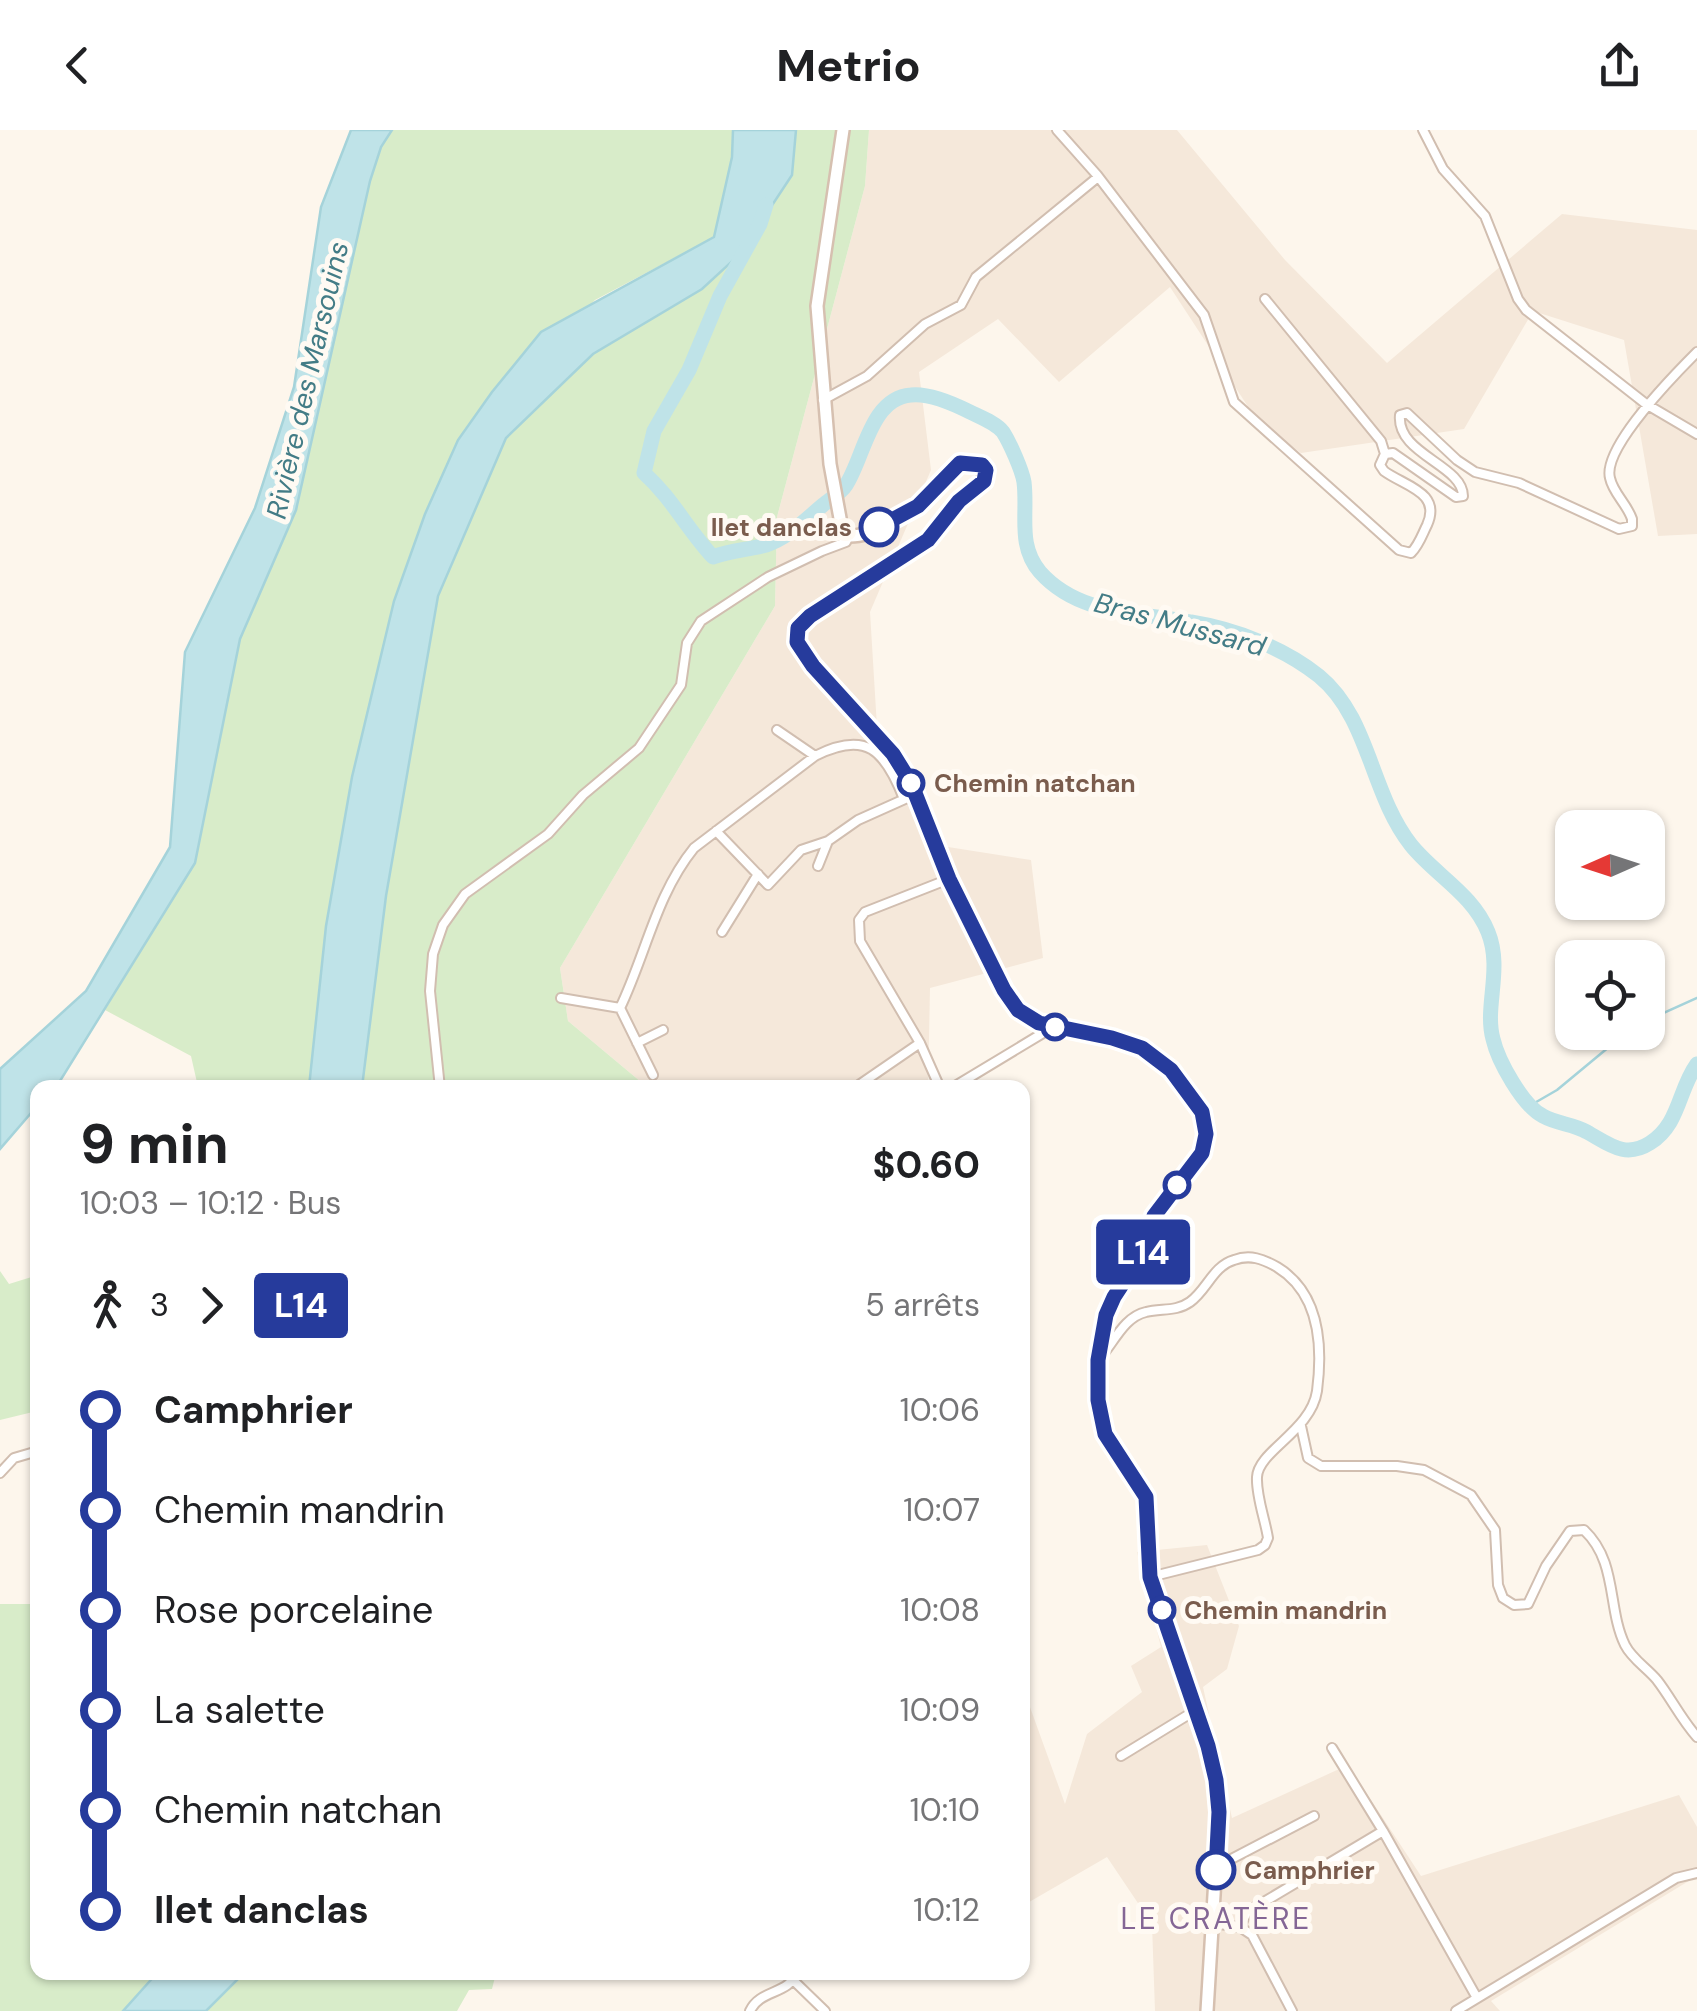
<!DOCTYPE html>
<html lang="fr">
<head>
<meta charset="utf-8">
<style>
  :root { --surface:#fff; --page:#f2f2f2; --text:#202124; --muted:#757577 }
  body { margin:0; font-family:"DM Sans",sans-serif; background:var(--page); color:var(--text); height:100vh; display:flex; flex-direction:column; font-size:38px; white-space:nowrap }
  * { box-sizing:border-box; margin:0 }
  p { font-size:32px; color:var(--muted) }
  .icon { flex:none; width:55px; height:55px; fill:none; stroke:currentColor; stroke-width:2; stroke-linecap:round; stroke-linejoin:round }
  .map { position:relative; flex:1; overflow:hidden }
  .side { position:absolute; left:30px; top:950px; width:1000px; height:900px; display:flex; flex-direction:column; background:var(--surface); border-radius:20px; box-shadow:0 2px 8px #0004 }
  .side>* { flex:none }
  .badge { padding:0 20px; border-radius:8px; font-size:35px; line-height:65px }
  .needle { width:65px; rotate:267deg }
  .buttons { position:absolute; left:1555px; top:680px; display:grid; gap:20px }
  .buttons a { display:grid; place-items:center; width:110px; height:110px; border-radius:20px; background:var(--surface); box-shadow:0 2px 8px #0004; font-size:50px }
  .map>.badge { position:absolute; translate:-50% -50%; box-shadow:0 0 0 5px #fff }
  .legs { display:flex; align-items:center; gap:15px; height:110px; padding:0 50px; font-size:32px }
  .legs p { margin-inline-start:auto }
  .head { display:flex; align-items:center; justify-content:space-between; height:170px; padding:0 50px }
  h1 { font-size:55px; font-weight:700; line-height:75px }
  ul { padding:0 50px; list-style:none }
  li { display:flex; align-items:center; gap:35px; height:100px; font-size:38px }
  li i { display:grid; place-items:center; width:15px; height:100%; margin:0 12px; background:currentColor }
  li i::after { content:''; width:25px; height:25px; margin:-12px; border:8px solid; border-radius:50%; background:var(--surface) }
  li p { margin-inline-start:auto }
  li:first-child i { background:linear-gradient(#0000 50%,currentColor 0) }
  li:last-child i { background:linear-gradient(currentColor 50%,#0000 0) }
  header { display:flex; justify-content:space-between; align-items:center; height:130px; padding:0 50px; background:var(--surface); font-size:45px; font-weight:700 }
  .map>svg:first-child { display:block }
  .residential { fill:#f5e8da }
  .green { fill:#d8ecc9 }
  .water { fill:#bfe3e8; stroke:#a5d3da; stroke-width:2.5 }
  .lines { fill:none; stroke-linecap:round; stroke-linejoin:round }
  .stream { stroke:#a5d3da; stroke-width:2.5 }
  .river { stroke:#bfe3e8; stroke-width:15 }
  .street-casing { stroke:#d1beb0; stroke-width:12 }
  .secondary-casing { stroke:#d6c0b0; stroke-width:16 }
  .street { stroke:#fff; stroke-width:8 }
  .secondary { stroke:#fff; stroke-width:11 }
  .line-1-casing { stroke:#fff; stroke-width:22 }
  .line-1 { stroke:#263b9c; stroke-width:15 }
  .stop-1-dot { fill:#fff; stroke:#263b9c; stroke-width:5 }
  .labels { text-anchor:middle; stroke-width:10; stroke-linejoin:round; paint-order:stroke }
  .stop-label { font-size:25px; font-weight:bold; fill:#7a5c4d; stroke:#fffaf3; text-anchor:start }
  .water-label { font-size:28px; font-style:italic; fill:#437c86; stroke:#fffaf3 }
  .quarter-label { font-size:30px; letter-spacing:2.5px; fill:#846695; stroke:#fffaf3 }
</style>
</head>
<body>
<header><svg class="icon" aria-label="back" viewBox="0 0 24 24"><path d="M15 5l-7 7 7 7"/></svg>Metrio<svg class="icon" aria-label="share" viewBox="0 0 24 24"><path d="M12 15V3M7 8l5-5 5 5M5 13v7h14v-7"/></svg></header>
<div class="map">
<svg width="1697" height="1881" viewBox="0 0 1697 1881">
  <rect width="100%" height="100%" fill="#fdf6ec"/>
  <path class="residential" d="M869,0H1177L1285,130L1387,233L1562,84L1697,100V404L1658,406L1624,210L1533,181L1464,299L1301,323L1258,292L1170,157L1059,252L998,189L919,242L931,340L870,482L877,597L948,717L1031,730L1043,828L930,858L928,958L647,957L568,891L560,838L775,476L777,387L865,56Z
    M1207,1415L1239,1496L1227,1539L1203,1557L1232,1688L1348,1635L1421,1746L1679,1665L1697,1697V1746L1491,1871L1500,1881H1155L1152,1794L1107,1727L1024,1775L1022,1555L1065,1674L1087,1604L1142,1562L1131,1536L1161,1517L1137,1422Z"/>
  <path class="green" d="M392,0H733L732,27L714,107L595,170L458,310L425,383L394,471L352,647L326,796L309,957H198L191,926L105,880L195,733L240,509L296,380L370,51L381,17Z
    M796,0H869L865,56L777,387L775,476L560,838L568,891L647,957L362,958L386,766L438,466L506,307L593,224L702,159L792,45Z
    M0,1141L9,1154L38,1145L37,1281L0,1290Z
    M0,1474H37L38,1842L158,1843L123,1881H0Z
    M244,1843V1842L496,1843L492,1859L469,1860L457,1881H206Z"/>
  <path class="water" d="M351,0H392L381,17L370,51L296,380L240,509L195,733L60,951L54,957L38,958L37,976L0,1019V939L86,861L170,717L185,522L255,378L294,257L321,77Z
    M733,0H796L792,45L740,124L702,159L593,224L506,308L438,466L386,766L362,957H309L326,796L352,647L394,471L425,384L458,310L492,262L541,202L714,107L732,27Z
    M158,1842H244V1843L206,1881H123Z"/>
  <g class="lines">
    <path class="stream" d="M1648,890L1697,868
      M1531,975L1557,960L1627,902"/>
    <path class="river" d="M766,75L760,94L720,166L689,240L654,301L644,343C672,368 687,399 713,427C731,420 748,420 766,415C788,408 805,390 823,375C830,369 841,363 846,355C864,328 870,268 911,265C929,263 954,274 970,282C980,287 996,293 1003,302C1010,313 1022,340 1024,352C1028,384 1017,415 1040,442C1079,486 1139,482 1191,492C1235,499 1284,518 1319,546C1370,588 1370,663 1411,715C1435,745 1473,764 1488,802C1503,839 1484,877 1493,909C1498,931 1523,976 1543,986C1557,994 1574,994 1587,1002C1609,1014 1625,1029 1650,1013C1680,994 1678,960 1697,934"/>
    <defs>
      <path id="street" d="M1057,0L1097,45L1204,185L1234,272L1399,420L1411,423C1419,415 1422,405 1427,395C1442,362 1404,356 1384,341L1380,335L1385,324L1381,311L1265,169
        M1423,0L1443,39L1485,86L1518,169L1526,180L1646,274L1697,304
        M823,270L867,246L925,194L961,175L976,147L1098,47
        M1385,324L1393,323L1456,367L1463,366C1463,335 1396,324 1400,285L1407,283L1457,330L1475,342L1519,353L1619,399L1632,396V389C1627,374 1613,363 1610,348C1602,318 1676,243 1697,222
        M777,600L815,626
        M716,701L768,755L801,720L828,711
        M818,736L828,711L858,690L916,664
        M722,802L758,744
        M561,868L620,878C646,824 656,765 694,718L815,626C866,600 885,620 904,669
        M620,878L653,945
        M637,913L663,900
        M856,957L920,913
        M440,958L430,861L433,824L443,795L465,764L548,704L583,665L639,618L681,555L687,513L701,491L768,447L822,421L846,412L849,406
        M940,958L920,913L860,811L859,790L865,782L949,749
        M952,958L1053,897
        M1098,1230C1113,1215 1123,1187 1146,1182C1161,1178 1176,1182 1190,1172C1207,1160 1213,1136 1234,1130C1250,1124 1263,1129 1277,1137C1320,1163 1323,1215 1317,1261C1311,1301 1258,1321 1257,1347C1256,1366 1265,1389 1268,1408L1265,1415L1258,1420L1150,1447
        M1301,1296L1308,1328L1321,1336H1397L1424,1340L1471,1365L1495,1400L1498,1455L1503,1468L1514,1475L1528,1474L1546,1436L1570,1401L1584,1400C1618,1432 1607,1478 1625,1515C1632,1529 1647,1538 1657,1550C1671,1568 1681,1589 1697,1607
        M0,1343L14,1328L38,1321
        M1332,1618L1383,1701L1477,1868
        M1121,1626L1196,1580
        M1216,1737L1314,1686
        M1213,1793L1240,1797L1252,1805L1292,1881
        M1240,1797L1247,1782L1383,1701
        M794,1851L825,1881
        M750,1881C760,1859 789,1865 797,1842
        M1456,1881L1676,1748L1697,1743"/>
      <path id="secondary" d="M843,0L817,176L830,334L842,399L849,406C872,407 911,384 927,368C939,357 948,343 960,333L982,335L987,346L954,376L928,410L802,493L796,504L797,512L830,559L893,625L911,653L949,749L1017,880L1039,893L1112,908L1142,918L1171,939L1202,982L1206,1003L1203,1023L1154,1086L1143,1124L1114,1167L1106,1185L1098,1230V1270L1105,1304L1146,1367L1150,1447L1208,1616L1219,1682L1207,1881"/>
    </defs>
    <use href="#street" class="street-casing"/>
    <use href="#secondary" class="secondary-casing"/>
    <use href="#street" class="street"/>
    <use href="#secondary" class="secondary"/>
  </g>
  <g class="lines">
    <defs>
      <path id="line-1" d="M879,397L918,376L960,333L982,335L986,340L984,351L959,371L928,410L810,486L798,498L797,512L813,536L893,624L911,653L949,749L1004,860L1018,880L1039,893L1112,908L1142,918L1171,940L1202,982L1206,1004L1202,1023L1154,1086L1142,1124L1114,1167L1106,1185L1098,1230V1270L1105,1304L1146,1367L1150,1447L1208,1616L1216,1650L1219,1682L1216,1740"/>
    </defs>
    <use href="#line-1" class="line-1-casing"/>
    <use href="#line-1" class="line-1"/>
  </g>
  <g class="stop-1-dot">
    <circle cx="879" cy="397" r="18"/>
    <circle cx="911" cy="653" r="12"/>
    <circle cx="1055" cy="897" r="12"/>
    <circle cx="1177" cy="1055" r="12"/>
    <circle cx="1162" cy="1480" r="12"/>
    <circle cx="1216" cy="1740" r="18"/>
  </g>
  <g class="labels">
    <g class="stop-label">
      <text x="852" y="406" text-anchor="end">Ilet danclas</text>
      <text x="934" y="662">Chemin natchan</text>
      <text x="1184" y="1489">Chemin mandrin</text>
      <text x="1244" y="1749">Camphrier</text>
    </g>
    <g class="water-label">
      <text transform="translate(307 250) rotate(-77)" y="10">Rivière des Marsouins</text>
      <text transform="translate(1180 494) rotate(15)" y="10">Bras Mussard</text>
    </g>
    <g class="quarter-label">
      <text x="1216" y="1799">LE CRATÈRE</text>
    </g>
  </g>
</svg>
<div class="buttons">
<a><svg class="needle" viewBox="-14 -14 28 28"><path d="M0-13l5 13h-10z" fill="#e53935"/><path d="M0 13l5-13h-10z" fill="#757577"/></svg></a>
<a><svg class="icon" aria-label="locate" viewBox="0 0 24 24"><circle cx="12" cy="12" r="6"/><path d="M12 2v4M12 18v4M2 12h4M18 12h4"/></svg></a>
</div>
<b class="badge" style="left:1143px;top:1122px;background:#263b9c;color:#fff">L14</b>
<section class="side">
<div class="head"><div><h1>9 min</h1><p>10:03 – 10:12 · Bus</p></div><b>$0.60</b></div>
<div class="legs"><svg class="icon" aria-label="walk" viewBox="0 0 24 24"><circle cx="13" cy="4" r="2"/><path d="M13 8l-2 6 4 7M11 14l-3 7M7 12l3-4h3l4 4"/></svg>3<svg class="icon" aria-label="forward" viewBox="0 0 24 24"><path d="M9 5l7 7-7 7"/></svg><b class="badge" style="background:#263b9c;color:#fff">L14</b><p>5 arrêts</p></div>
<ul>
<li><i style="color:#263b9c"></i><b>Camphrier</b><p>10:06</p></li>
<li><i style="color:#263b9c"></i><span>Chemin mandrin</span><p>10:07</p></li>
<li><i style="color:#263b9c"></i><span>Rose porcelaine</span><p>10:08</p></li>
<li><i style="color:#263b9c"></i><span>La salette</span><p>10:09</p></li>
<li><i style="color:#263b9c"></i><span>Chemin natchan</span><p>10:10</p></li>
<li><i style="color:#263b9c"></i><b>Ilet danclas</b><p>10:12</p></li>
</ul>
</section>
</div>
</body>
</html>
